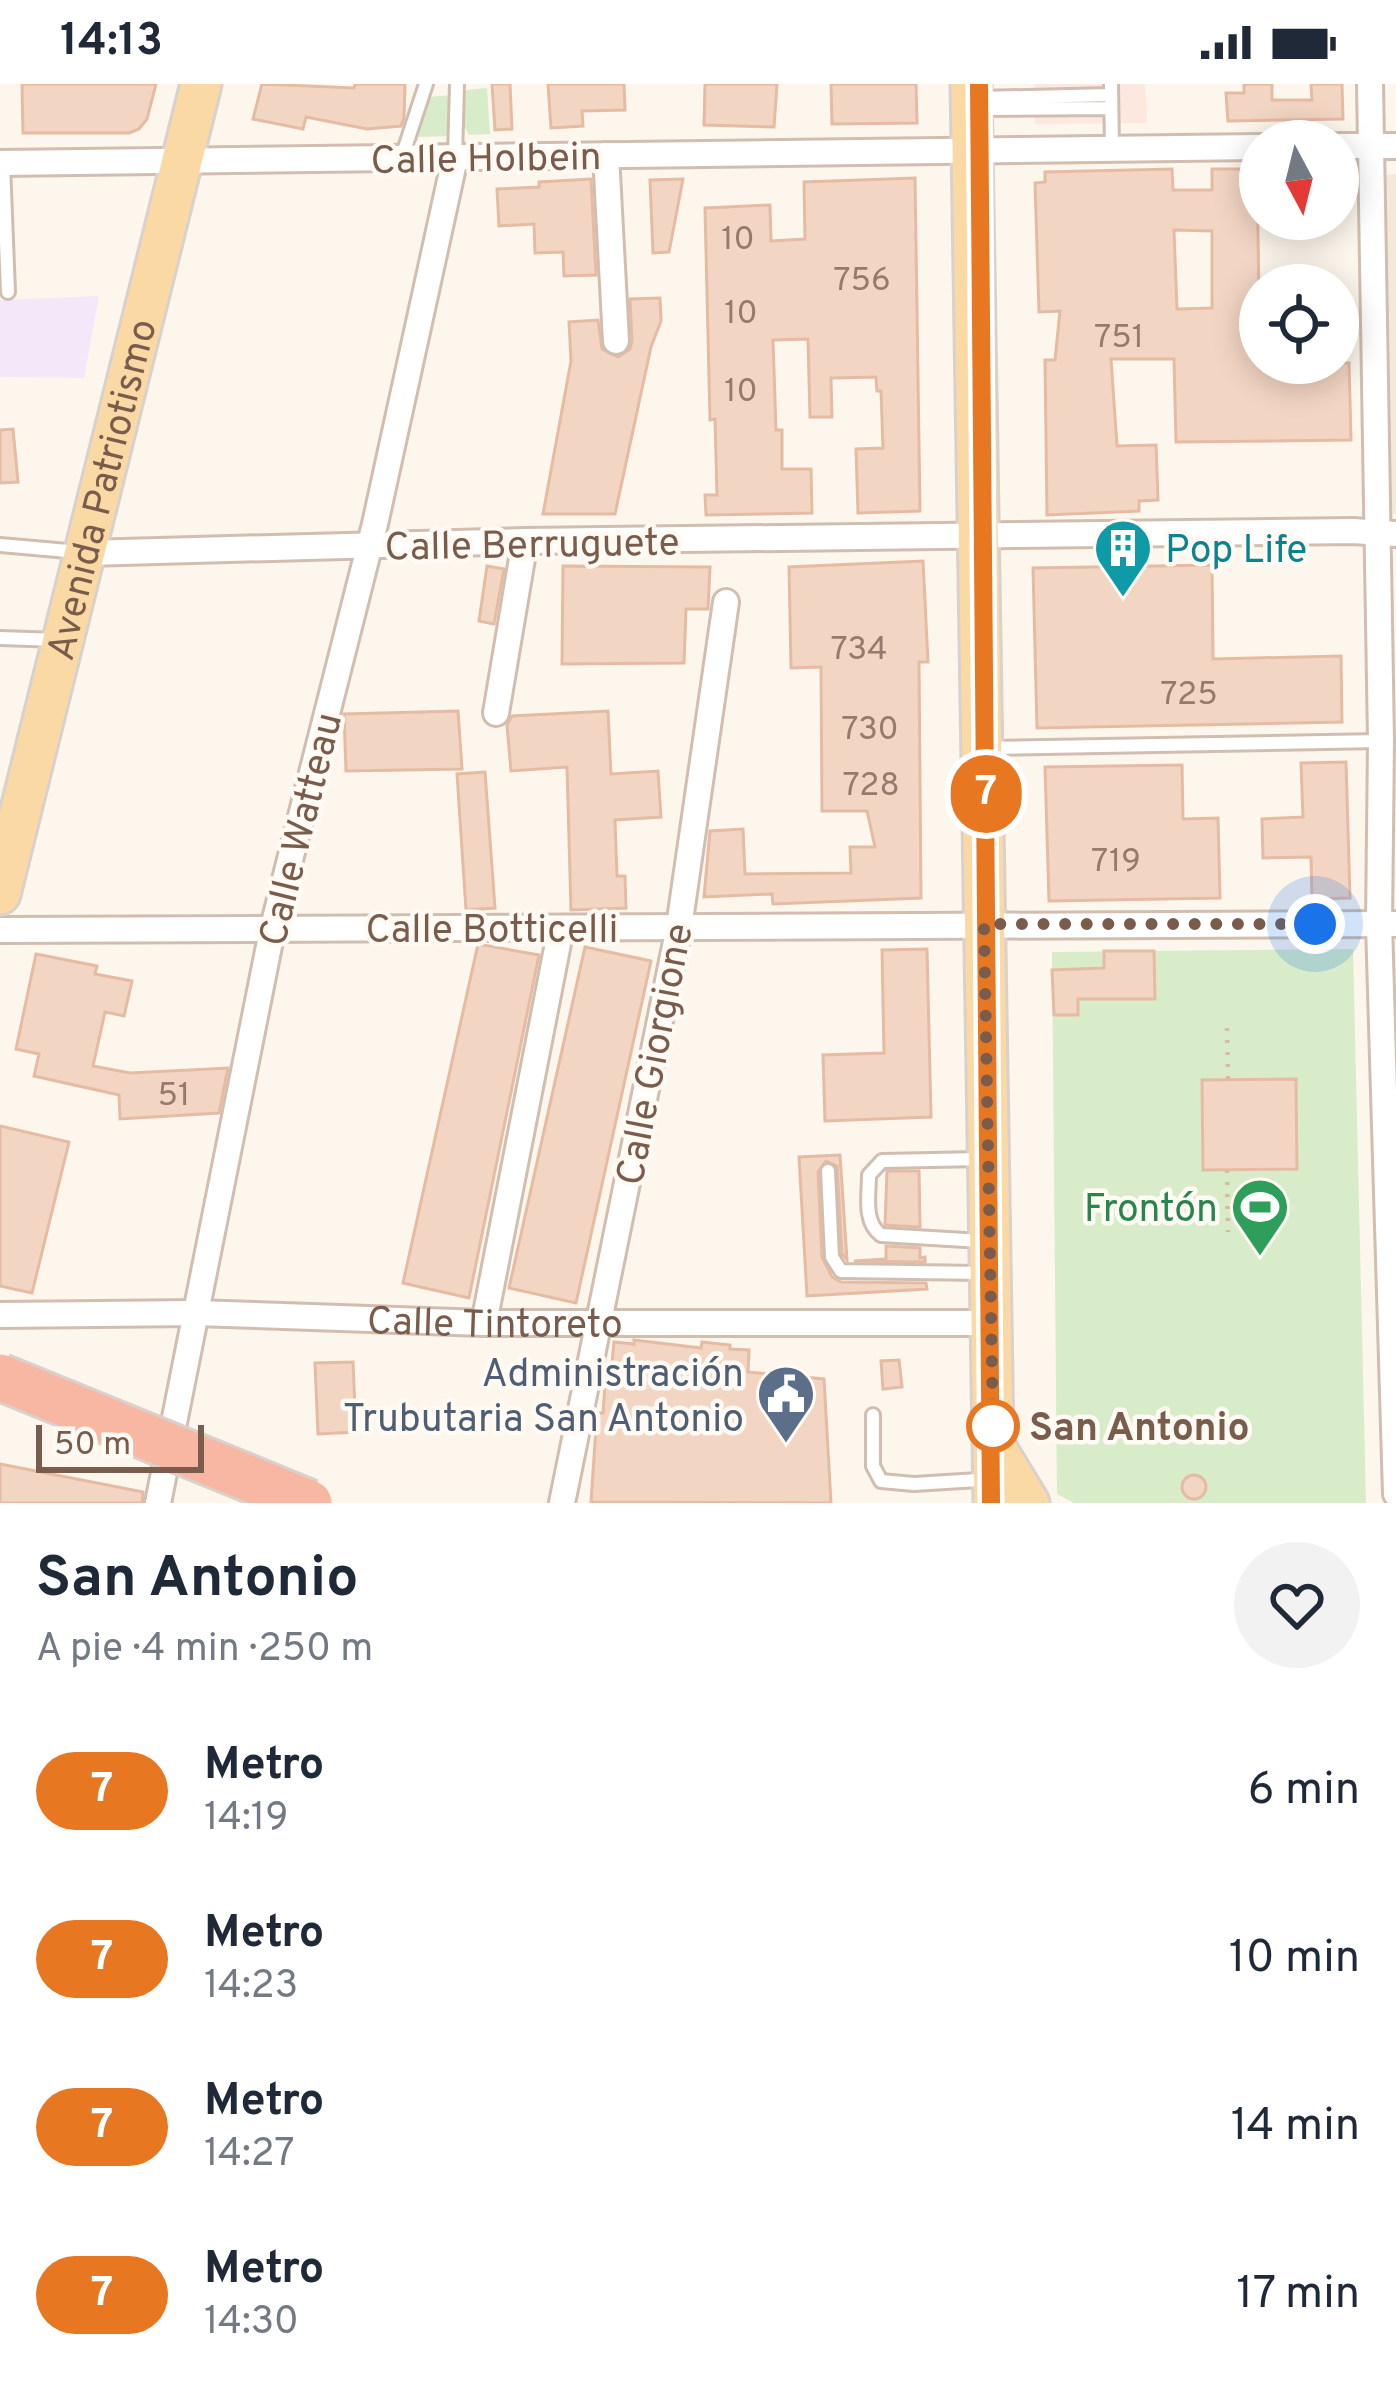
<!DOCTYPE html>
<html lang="es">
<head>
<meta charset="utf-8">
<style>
  :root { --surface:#fff; --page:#f2f2f3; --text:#1f2937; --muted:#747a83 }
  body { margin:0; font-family:Overpass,sans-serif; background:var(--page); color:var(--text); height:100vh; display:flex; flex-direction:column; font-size:45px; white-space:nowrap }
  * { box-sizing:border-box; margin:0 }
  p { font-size:39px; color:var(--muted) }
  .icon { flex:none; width:66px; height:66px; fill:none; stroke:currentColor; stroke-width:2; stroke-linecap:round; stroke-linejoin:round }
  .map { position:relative; height:1419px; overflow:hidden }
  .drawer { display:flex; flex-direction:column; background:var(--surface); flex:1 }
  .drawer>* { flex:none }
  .badge { padding:0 24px; border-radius:39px; font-size:42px; line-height:78px }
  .needle { width:78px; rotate:173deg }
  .tools { position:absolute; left:1239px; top:36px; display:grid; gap:24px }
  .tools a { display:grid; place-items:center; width:120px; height:120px; border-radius:50%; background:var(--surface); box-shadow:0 6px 30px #0003; font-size:60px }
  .scale { position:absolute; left:36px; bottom:30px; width:168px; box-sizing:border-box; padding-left:12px; border:6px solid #7a5c4d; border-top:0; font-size:33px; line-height:42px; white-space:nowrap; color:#7a5c4d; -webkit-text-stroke:9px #fffaf3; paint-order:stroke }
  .you { position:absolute; width:60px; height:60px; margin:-30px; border:9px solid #fff; border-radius:50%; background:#1a73e8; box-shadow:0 0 0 18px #1a73e833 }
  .map>.badge { position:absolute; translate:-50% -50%; box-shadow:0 0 0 6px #fff }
  .round { display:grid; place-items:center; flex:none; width:126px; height:126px; border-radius:63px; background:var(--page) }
  .summary { display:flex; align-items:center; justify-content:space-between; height:204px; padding:0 36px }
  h1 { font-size:57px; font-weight:700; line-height:90px }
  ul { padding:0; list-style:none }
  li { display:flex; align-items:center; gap:36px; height:168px; padding:0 36px }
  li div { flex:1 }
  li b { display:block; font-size:45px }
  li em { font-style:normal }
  li .badge { min-width:132px; font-weight:700; text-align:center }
  .status { display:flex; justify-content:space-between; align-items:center; height:84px; padding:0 60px; background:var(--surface); direction:ltr }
  .status svg { height:33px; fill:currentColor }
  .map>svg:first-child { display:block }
  .residential { fill:#f5e8da }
  .commercial { fill:#fde8e0 }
  .education { fill:#f3e8fa }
  .green { fill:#d8ecc9 }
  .building { fill:#f3d5c3; stroke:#e6bba3; stroke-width:3; fill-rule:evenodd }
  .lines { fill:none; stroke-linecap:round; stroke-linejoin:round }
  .service-casing { stroke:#d1beb0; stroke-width:18 }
  .minor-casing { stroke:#d1beb0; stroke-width:30 }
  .primary-casing { stroke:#dad1cd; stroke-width:45 }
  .path { stroke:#d9b8a5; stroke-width:4.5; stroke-dasharray:3 9; stroke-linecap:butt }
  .service { stroke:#fff; stroke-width:12 }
  .minor { stroke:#fff; stroke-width:24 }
  .primary { stroke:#fbd9a5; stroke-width:39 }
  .motorway-bridge-casing { stroke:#dad1cd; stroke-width:51; stroke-linecap:butt }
  .motorway-bridge { stroke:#f7b7a3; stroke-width:45 }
  .line-casing { stroke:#fff; stroke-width:27 }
  .line { stroke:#e87722; stroke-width:18 }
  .walk { stroke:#7a5c4d; stroke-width:12; stroke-dasharray:0 21.6 }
  .stop-dot { fill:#fff; stroke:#e87722; stroke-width:6 }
  .labels { text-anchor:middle; stroke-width:9; stroke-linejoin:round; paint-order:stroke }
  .number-label { font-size:33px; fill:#987a6a }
  .street-label { font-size:39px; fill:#7a5c4d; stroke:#fffaf3 }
  .culture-label { font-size:39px; fill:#0d838f; stroke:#fffaf3; text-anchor:start }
  .leisure-label { font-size:39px; fill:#27864d; stroke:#fffaf3; text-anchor:end }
  .service-label { font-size:39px; fill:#4e5e75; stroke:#fffaf3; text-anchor:end }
  .stop-label { font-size:39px; font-weight:bold; fill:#7a5c4d; stroke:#fffaf3; text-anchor:start }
</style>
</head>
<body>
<div class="status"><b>14:13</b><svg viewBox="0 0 49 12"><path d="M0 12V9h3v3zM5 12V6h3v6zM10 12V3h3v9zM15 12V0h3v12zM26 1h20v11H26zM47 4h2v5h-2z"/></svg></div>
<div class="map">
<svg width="1396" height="1419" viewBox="0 0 1396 1419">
  <rect width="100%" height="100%" fill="#fdf6ec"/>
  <path class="residential" d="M1396,90V430H1391L1383,91Z"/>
  <path class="commercial" d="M1035,0H1145L1147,39L1035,40Z"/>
  <path class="education" d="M99,212L84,294L0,293V216Z"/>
  <path class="green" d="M487,4L490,50L469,51C459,36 459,22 466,6Z
    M451,11L450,52L418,53L429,13Z
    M1353,865L1366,1419H1074L1057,1410L1052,868Z"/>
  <path class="building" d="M22,0H156L147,35L139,45L129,49H23Z
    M262,0L354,4L355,0H405L404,34L401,42L367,45L306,33L303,45L253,35Z
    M492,0H510L512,45L495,46Z
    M548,0H624L625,26L582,27L583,42L551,44Z
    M705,0H777L774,43L704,41Z
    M831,0H916L917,39L832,40Z
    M1244,0H1272V16H1312L1311,0H1342L1343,35L1228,37L1226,9H1244Z
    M1172,85L1173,106H1212V85H1257L1260,279H1349L1351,356L1176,358L1174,275H1111L1117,362L1156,361L1158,416L1139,417V427L1047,431L1045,276H1055L1060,227L1039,228L1035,99L1045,98V88ZM1174,146L1212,147V224L1177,225Z
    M915,94L920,427L858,429L856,365L883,364L881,307H877L876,293L831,294L832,333H810L808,255L773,256L776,346H782V385H811L812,429L706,431L705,411H717L715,335L710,336L705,124L770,121L771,157L805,155L804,98Z
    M591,95L596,191L564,192L563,168L535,169L534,140L499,142L497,105L539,103V98Z
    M683,95L669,168L653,169L650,96Z
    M660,214L661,237L651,263L615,430H543L571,277L569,238L598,236L602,265L618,273L630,265L632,257L630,215Z
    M13,345L18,398L0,399V346Z
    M923,477L928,578H919L921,814L773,820L772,810L704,813L710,747L743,745L745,790L851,789L850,763H875L867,727H822L821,583L791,584L789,483Z
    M1212,481L1213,575L1341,572L1342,638L1037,644L1033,484Z
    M487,482L504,485L494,540L479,537Z
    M563,482L710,483L708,525H686L684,579L562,580Z
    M458,627L462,685L346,687L344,630Z
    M608,627L611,690L658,687L661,733L615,736L617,792H625L626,824L571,826L567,683L511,687L507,641L512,632Z
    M1346,678L1350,814L1312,815L1311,773L1263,774L1262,735L1303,733L1301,679Z
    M1182,681L1183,735L1218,734L1220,814L1049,817L1045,683Z
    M485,688L495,824L466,826L457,690Z
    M478,860L539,871L469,1214L403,1199Z
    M585,863L651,877L576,1219L509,1204Z
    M927,865L931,1033L825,1037L823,971L884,969L882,866Z
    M1104,867H1154L1155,915H1078V931H1054L1052,886L1104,884Z
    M36,870L97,882L95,890L132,897L124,932L105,928L93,982L130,989L228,984L219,1029L120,1035L119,1011L34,992L39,970L16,965Z
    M1296,995L1297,1085L1203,1086L1202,996Z
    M0,1042L69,1058L32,1209L0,1202Z
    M840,1071L847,1176L842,1170L837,1082L826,1077L818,1088L822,1173L832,1193L841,1198L926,1199L927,1205L807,1212L799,1073Z
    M887,1087H919L920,1143L885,1141Z
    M886,1162L920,1164V1174L925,1173V1178L854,1177L886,1175Z
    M634,1256L701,1264L702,1258L730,1261V1265L749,1266L748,1288L824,1295L831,1419L591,1418L597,1329H603L605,1301L610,1302L614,1258L634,1260Z
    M899,1276L902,1303L883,1305L881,1277Z
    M353,1278L356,1348L318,1350L315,1279Z
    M0,1380L143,1408L142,1419H0Z
    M1182 1403a12 12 0 1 1 24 0a12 12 0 1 1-24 0Z"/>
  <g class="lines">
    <defs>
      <path id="service" d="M1111,0L1112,64
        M979,14L1111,11
        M979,25L1111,24
        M402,73L426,0
        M455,74L457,0
        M3,80L8,208
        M0,461L79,468
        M0,554L59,556
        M989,664L1381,657
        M981,1075L882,1077L869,1091C869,1111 863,1138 881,1151L982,1157
        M828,1087L832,1173L841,1187L983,1189
        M873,1331V1382L881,1397L914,1400L978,1396"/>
      <g id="minor">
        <path d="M1370,0L1381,657L1379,840L1396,1410"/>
        <path d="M1338,62H1396"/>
        <path d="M606,71L616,257"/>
        <path d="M0,79L1260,63"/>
        <path d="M86,469L525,457L1353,447L1396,450"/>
        <path d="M496,629L525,457"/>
        <path d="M0,846L1396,840"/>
        <path id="s1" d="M0,1231L195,1229L484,1239H991"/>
        <path d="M484,1239L561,844"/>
        <path d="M158,1419L272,847L375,440L455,74"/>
        <path d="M562,1419L679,843L726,518"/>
      </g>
      <g id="primary">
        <path d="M971,0L994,1419"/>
        <path id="s2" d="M0,810L201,0"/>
        <path d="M995,1363L1029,1419"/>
      </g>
    </defs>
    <use href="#service" class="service-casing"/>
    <use href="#minor" class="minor-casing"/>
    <use href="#primary" class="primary-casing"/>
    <path class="path" d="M1227,944L1228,996
      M1227,1086L1228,1148"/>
    <use href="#service" class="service"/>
    <use href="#minor" class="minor"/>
    <use href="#primary" class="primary"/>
    <defs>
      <path id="motorway-bridge" d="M0,1293L309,1419"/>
    </defs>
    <use href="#motorway-bridge" class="motorway-bridge-casing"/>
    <use href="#motorway-bridge" class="motorway-bridge"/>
  </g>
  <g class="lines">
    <defs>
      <path id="line" d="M979,0L991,1419"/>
    </defs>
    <use href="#line" class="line-casing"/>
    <use href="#line" class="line"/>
    <path class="walk" d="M993,1342L984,840H1315"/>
  </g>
  <defs>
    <symbol id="building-pin" viewBox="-11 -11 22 30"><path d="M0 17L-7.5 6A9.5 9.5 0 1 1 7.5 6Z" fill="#0f9aa8" stroke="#fffaf3"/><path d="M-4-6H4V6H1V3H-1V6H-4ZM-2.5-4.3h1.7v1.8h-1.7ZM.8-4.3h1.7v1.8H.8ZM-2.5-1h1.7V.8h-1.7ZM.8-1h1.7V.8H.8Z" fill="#fff"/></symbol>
    <symbol id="stadium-pin" viewBox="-11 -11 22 30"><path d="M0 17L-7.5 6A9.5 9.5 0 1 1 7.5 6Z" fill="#2e9e5b" stroke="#fffaf3"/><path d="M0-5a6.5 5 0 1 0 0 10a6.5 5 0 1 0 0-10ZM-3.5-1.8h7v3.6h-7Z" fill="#fff"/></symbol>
    <symbol id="civic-pin" viewBox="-11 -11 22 30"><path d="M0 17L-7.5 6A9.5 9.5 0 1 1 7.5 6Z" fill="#5c6f8a" stroke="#fffaf3"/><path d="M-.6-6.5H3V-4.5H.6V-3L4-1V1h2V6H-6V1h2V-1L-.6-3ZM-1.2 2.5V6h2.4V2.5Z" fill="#fff"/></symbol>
  </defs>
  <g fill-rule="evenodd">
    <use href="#building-pin" x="1090" y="431" width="66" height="90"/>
    <use href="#stadium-pin" x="1227" y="1090" width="66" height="90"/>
    <use href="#civic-pin" x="753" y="1277" width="66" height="90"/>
  </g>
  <circle class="stop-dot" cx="993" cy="1342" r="24"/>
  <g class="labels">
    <g class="number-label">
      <text x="738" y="165">10</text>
      <text x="862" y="206">756</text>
      <text x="741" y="239">10</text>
      <text x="1119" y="263">751</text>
      <text x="741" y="317">10</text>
      <text x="859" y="575">734</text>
      <text x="1189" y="620">725</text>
      <text x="870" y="655">730</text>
      <text x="871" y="711">728</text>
      <text x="1116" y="787">719</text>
      <text x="174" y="1021">51</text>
    </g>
    <g class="street-label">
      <text transform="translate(486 73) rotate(-1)" y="14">Calle Holbein</text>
      <text dy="14" stroke="none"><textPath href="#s2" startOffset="417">Avenida Patriotismo</textPath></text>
      <text transform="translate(532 459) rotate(-1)" y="14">Calle Berruguete</text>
      <text transform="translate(299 745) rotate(-76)" y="14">Calle Watteau</text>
      <text x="492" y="858">Calle Botticelli</text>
      <text transform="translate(653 970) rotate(-79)" y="14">Calle Giorgione</text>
      <text dy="14" stroke="none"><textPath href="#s1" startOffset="495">Calle Tintoreto</textPath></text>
    </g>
    <g class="culture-label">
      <text x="1165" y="478">Pop Life</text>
    </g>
    <g class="leisure-label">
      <text x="1218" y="1137">Frontón</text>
    </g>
    <g class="service-label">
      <text x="744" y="1302">Administración<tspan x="744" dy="45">Trubutaria San Antonio</tspan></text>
    </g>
    <g class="stop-label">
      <text x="1029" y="1356">San Antonio</text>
    </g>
  </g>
</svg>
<div class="tools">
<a><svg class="needle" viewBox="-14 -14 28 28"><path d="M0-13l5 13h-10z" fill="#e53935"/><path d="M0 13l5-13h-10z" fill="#747a83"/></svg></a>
<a><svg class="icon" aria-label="locate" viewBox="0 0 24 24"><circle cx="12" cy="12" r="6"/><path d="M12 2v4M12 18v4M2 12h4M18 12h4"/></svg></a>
</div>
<div class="scale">50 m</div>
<div class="you" style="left:1315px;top:840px"></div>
<b class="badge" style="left:986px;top:710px;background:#e87722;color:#fff">7</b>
</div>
<section class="drawer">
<div class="summary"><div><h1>San Antonio</h1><p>A pie · 4 min · 250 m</p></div><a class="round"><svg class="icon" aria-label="heart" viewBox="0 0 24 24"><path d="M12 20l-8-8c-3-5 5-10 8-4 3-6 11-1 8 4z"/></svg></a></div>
<ul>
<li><span class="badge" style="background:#e87722;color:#fff">7</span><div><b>Metro</b><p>14:19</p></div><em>6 min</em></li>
<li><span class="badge" style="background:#e87722;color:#fff">7</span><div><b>Metro</b><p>14:23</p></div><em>10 min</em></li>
<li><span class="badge" style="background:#e87722;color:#fff">7</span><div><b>Metro</b><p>14:27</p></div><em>14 min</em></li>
<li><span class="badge" style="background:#e87722;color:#fff">7</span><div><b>Metro</b><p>14:30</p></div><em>17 min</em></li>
</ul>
</section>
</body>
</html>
